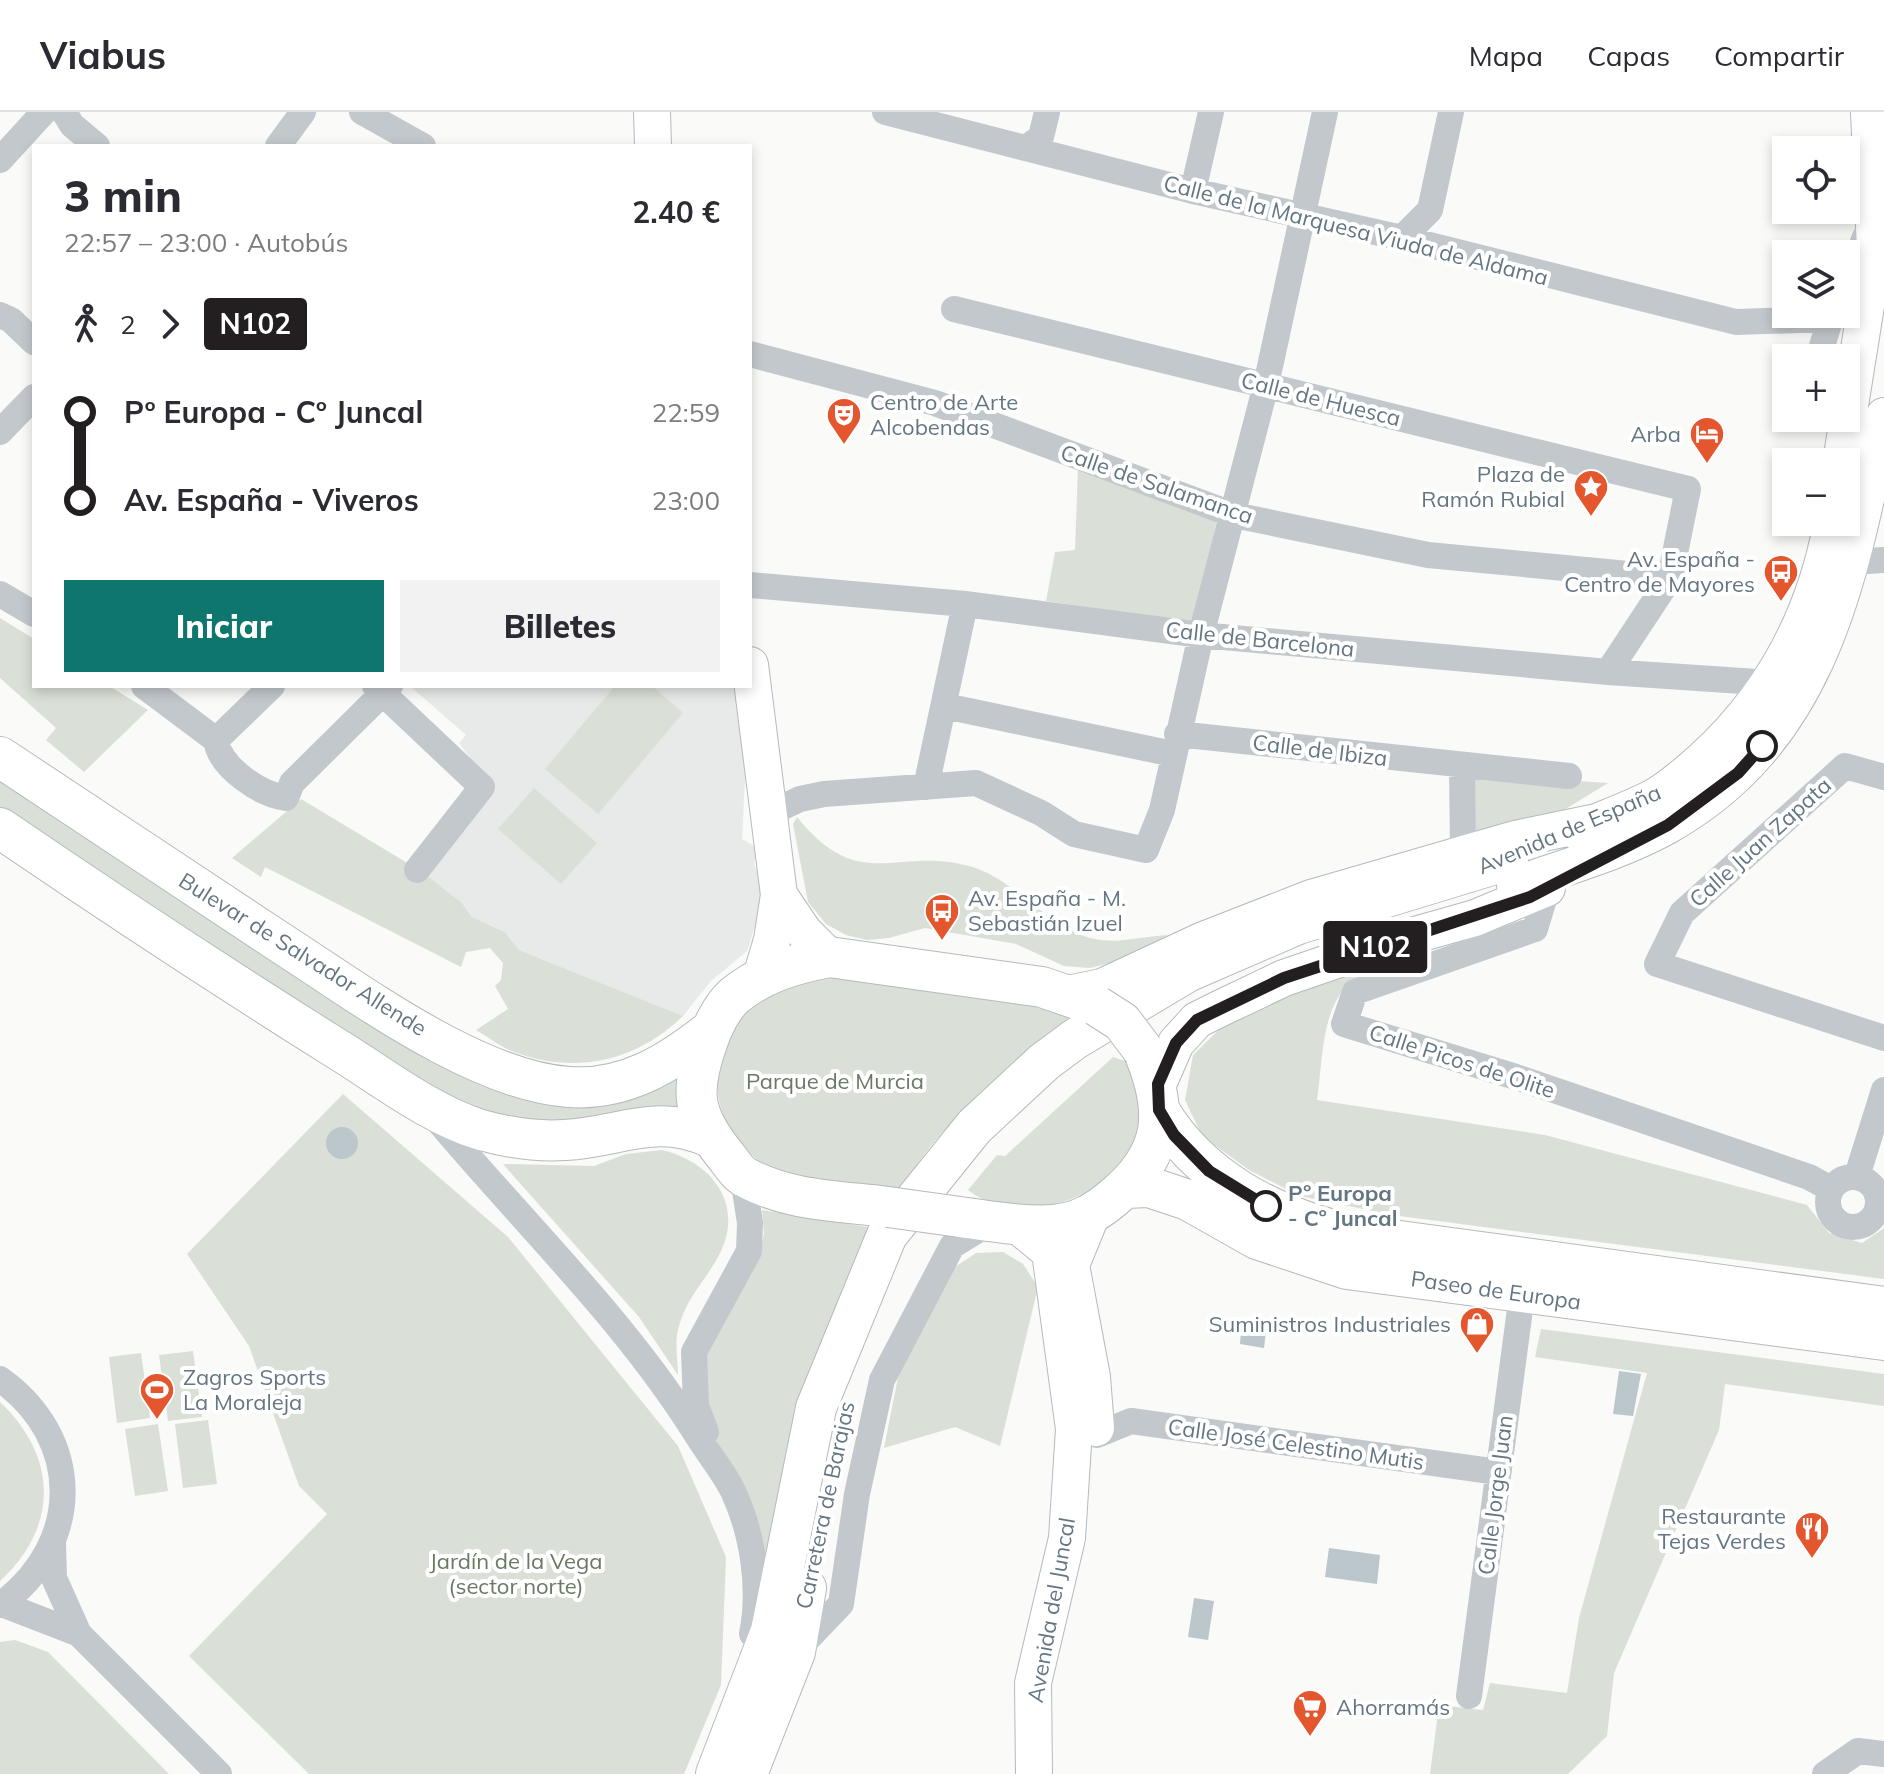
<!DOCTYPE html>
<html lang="es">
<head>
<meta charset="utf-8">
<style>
  :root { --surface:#fff; --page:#f2f2f3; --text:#2b2b33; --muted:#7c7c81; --line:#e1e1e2; --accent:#0f766e }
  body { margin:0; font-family:Mulish,sans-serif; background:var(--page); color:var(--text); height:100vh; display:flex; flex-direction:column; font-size:30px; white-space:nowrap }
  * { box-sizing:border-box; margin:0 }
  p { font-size:26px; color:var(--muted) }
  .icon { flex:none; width:44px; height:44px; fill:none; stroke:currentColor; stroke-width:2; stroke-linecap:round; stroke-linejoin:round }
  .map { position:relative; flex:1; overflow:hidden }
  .panel { position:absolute; left:32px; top:32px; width:720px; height:544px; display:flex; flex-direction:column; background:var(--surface); border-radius:0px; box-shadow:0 4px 12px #0003 }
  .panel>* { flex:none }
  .badge { padding:0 16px; border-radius:6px; font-size:28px; line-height:52px }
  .fabs { position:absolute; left:1772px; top:24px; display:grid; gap:16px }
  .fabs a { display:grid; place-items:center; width:88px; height:88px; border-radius:0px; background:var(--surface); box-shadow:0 4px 12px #0003; font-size:40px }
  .map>.badge { position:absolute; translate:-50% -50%; box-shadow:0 0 0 4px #fff }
  .legs { display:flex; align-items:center; gap:12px; height:88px; padding:0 32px; font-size:26px }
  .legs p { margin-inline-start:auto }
  .overview { display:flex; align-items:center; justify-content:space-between; height:136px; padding:0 32px }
  h1 { font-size:44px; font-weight:800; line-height:60px }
  .button { display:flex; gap:16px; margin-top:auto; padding:16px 32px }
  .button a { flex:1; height:92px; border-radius:0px; background:var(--accent); color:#fff; font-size:32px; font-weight:800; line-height:92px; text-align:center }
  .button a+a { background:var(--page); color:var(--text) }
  ul { padding:0 32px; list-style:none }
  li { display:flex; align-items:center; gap:28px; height:88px; font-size:30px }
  li i { display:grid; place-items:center; width:12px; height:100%; margin:0 10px; background:currentColor }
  li i::after { content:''; width:20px; height:20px; margin:-10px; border:6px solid; border-radius:50%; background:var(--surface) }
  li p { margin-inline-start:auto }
  li:first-child i { background:linear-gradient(#0000 50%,currentColor 0) }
  li:last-child i { background:linear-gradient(currentColor 50%,#0000 0) }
  header { display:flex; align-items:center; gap:48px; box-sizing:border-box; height:112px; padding:0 40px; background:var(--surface); border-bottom:2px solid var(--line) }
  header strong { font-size:38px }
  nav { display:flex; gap:44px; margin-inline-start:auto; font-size:28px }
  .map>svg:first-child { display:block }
  .built { fill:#e8e9e9 }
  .green { fill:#dadfd7 }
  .water { fill:#bbc7cb }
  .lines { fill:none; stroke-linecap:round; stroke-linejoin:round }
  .secondary-casing { stroke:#b3babf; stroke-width:38 }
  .primary-casing { stroke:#b5babe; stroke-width:42 }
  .street { stroke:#c3c8cc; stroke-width:26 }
  .secondary { stroke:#fff; stroke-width:36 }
  .primary { stroke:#fff; stroke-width:40 }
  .primary-bridge-casing { stroke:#b5babe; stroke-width:42; stroke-linecap:butt }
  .primary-bridge { stroke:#fff; stroke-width:40 }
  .line-1-casing { stroke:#fff; stroke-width:18 }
  .line-1 { stroke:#231f20; stroke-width:12 }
  .stop-1-dot { fill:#fff; stroke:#231f20; stroke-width:4 }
  .labels { text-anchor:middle; stroke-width:8; stroke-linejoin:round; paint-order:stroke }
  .street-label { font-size:22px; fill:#657683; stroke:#fff }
  .poi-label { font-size:22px; fill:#657683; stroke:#fff; text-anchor:end }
  .park-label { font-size:22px; fill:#687a64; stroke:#fff }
  .stop-label { font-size:22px; font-weight:bold; fill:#657683; stroke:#fff; text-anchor:start }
</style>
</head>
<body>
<header>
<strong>Viabus</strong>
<nav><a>Mapa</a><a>Capas</a><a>Compartir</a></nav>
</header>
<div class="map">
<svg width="1884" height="1662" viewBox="0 0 1884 1662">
  <rect width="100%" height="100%" fill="#fafaf8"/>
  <path class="built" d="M410,574H734L746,648L742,727L758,736L754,752L761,769L762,792L747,839L711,869L683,904L519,838L505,820L472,805L462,791L424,761L494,678L459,631L466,623Z"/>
  <path class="green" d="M1078,355L1217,408L1195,511L1046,489L1055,440L1075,438Z
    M0,506L34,527V574H109L148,598L84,660L46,628L56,616L0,566Z
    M615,574H652L683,601L598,702L545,657Z
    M0,655L492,963L687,958L690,998L539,1017L459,993L0,704Z
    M1473,662L1608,671L1564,698L1474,728Z
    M534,676L597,731L561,772L498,717Z
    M301,687L424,761L462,791L472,805L505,820L519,838L683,904C637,949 576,963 514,940C501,935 488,925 476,918L508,897L495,874L501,868L503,851L490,836L466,840L461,855L265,755L261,765L232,746Z
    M797,705C860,783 895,734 969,754C1017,767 1047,817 1095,827C1117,832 1146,824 1168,823L1118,849L1090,856L1064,854L1016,832L925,816L889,826L867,828L846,823L826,812L808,790L793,712Z
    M1468,816L1473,822C1442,834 1356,857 1339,884C1321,912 1322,956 1317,988L1545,1023L1807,1093L1829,1121L1862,1131L1884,1116V1167L1392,1103L1300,1084L1249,1058L1202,1024L1185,988L1193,943L1227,910L1267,890Z
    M836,865L1059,894L1071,911C1010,960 936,1009 900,1081C859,1074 791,1073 758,1048C686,993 717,898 793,868C805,863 823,865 836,865Z
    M1113,945L1128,950C1137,975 1144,997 1139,1023C1137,1030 1130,1037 1126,1044C1094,1092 1016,1115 968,1078L997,1043L1005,1044Z
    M343,982L508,1125L678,1334L726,1445L721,1573L684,1662H309L189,1544L327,1402L299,1374L249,1234L187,1142Z
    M662,1038C709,1049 744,1089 721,1139C709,1165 687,1184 679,1214C674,1228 678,1248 678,1263L639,1205L503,1052L594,1054L626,1042Z
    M762,1098L874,1116L819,1235L802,1295L766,1499L724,1345L711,1318L705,1284V1235L757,1149L764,1122Z
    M1003,1140L1023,1152L1038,1175L1000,1334L955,1315L884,1336L898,1265L949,1159L976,1141Z
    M1541,1217L1884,1262V1294L1725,1272L1719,1318L1614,1561L1607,1624L1568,1662H1430L1439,1593L1483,1598L1490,1571L1567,1581L1579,1506L1647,1261L1535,1245Z
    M193,1239L202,1305L168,1309L159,1243Z
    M141,1241L150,1306L117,1311L109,1245Z
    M0,1290C58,1345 59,1415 0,1469Z
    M208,1308L217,1372L183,1376L175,1312Z
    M158,1312L168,1379L135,1384L125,1317Z
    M15,1528L48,1540L169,1662H0V1530Z"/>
  <path class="water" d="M326 1031a16 16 0 1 1 32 0a16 16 0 1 1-32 0Z
    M1242,1207L1267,1211L1264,1236L1240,1232Z
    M1619,1259L1641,1262L1633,1304L1613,1302Z
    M1329,1436L1380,1443L1377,1472L1325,1465Z
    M1194,1486L1214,1489L1208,1528L1188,1525Z"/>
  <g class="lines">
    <defs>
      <path id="secondary" d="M652,0L653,34
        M1841,350L1875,137L1869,0
        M750,553L779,783L772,828L761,865
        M1576,719C1602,707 1629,698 1654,685C1672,675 1688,660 1703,647C1772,584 1815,503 1832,410
        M1515,773C1565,755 1620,740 1667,714C1824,625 1849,465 1884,304
        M779,783L804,820L829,845
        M1068,882L1102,875L1201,829L1311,786L1515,727L1596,710
        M1158,972L1176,931L1197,908L1221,896L1284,866L1383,832L1475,806L1547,776
        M1091,1104L1071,1153L1092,1265L1096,1316
        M1016,1112L1050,1140L1074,1317L1067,1426L1033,1571L1034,1662"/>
      <path id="primary" d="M0,645C95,707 189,771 284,833C360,882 477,969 569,975C625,979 670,951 711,918
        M0,716C110,791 221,864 334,935C380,963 429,1002 481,1018C510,1026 535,1030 565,1028C622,1025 655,1000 712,1026
        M1159,998C1199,1066 1272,1104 1348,1122L1884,1195
        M1125,1076L1149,1075L1188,1088L1257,1127L1347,1157L1884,1228
        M888,1095C841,1089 787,1089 745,1065C737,1061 731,1050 725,1043C692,1002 690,979 707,931C712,915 722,895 734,884C762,861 793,852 829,845L1042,875L1097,894
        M960,1105C990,1109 1022,1115 1053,1113C1078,1111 1095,1101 1113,1086C1167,1042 1169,999 1143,938
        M716,1662L771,1519L816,1296L887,1123L974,1015L1044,950L1075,927L1187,860L1298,812L1508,748
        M747,1662L795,1540L806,1476"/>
    </defs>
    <use href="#secondary" class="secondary-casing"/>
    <use href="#primary" class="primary-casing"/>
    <path class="street" d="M64,0L72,13L97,34
      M362,0L423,34
      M885,0L1193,79L1402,126L1736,210L1830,207
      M278,34L303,0
      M1027,35L1041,25L1047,0
      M0,48L44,0
      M1193,79L1211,0
      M1402,126L1430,98L1451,0
      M1846,174L1865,125
      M954,197L1688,377L1670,466L1608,560
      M0,203L11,208L34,230
      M750,242L935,291L1234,403L1428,443L1670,466
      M1823,246L1822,234L1832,202
      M0,320L34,285
      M1851,450L1884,448
      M750,473L965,492L1201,523L1608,560L1772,571
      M0,482L34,502
      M144,574L216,628
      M375,574L482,675L417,758
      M945,594L1173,642
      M1177,622L1569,664
      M216,628C220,656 260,682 286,686L292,671L390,574
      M216,628L272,574
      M1462,655L1463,741
      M1884,665L1845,654L1682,801L1657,852L1884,926
      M926,675L965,492
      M770,701L800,687L824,682L976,671L1041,701L1074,722L1146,738L1162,698L1201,523L1266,273L1325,0
      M1547,777L1535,817L1355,880L1344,912L1516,965L1809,1065L1831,1077
      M433,1003C523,1111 626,1208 700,1328C711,1345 724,1361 733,1379C753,1422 761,1476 752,1522
      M1857,1064L1884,978
      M1828 1090a25 25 0 1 1 50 0a25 25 0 1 1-50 0Z
      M0,1267C84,1327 83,1433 0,1493
      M706,1320L696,1294L694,1240L749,1139L750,1111L743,1065
      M1097,1323L1131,1309L1498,1360
      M53,1432L54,1466L79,1522L219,1662
      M2,1492L79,1522
      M797,1538L841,1492L857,1382L882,1268L952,1134L991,1110
      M1469,1584L1522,1182
      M1825,1662L1858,1639L1884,1642"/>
    <use href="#secondary" class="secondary"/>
    <use href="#primary" class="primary"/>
    <defs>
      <path id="primary-bridge" d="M1097,894L1122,910L1143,938
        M888,1095L960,1105"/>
    </defs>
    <use href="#primary-bridge" class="primary-bridge-casing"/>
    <use href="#primary-bridge" class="primary-bridge"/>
  </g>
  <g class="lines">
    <defs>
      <path id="line-1" d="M1266,1094L1209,1059L1174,1023L1159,998L1158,972L1176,931L1197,908L1284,866L1530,785L1668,713L1738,661L1762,634"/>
    </defs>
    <use href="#line-1" class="line-1-casing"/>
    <use href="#line-1" class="line-1"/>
  </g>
  <defs>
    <symbol id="theatre-pin" viewBox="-11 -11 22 30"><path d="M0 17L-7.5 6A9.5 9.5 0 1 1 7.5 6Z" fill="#e4572e" stroke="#fff"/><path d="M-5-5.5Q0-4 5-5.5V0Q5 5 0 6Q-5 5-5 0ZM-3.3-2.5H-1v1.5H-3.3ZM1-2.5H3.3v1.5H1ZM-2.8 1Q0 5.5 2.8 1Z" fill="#fff"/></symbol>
    <symbol id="hotel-pin" viewBox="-11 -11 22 30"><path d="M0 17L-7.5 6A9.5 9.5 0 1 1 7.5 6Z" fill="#e4572e" stroke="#fff"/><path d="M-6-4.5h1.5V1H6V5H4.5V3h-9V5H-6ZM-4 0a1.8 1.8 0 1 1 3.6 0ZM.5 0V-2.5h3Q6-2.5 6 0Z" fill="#fff"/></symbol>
    <symbol id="sight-pin" viewBox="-11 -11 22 30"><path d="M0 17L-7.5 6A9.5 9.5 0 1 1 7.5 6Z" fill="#e4572e" stroke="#fff"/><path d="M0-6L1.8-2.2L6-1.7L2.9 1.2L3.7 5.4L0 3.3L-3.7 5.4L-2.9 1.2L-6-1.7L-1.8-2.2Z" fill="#fff"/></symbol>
    <symbol id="bus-pin" viewBox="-11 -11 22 30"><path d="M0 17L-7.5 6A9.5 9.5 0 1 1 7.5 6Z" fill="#e4572e" stroke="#fff"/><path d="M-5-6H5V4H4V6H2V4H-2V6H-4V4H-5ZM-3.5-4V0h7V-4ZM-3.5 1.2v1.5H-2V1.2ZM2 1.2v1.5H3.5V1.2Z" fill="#fff"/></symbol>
    <symbol id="shop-pin" viewBox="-11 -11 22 30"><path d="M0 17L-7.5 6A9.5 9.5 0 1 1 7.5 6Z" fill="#e4572e" stroke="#fff"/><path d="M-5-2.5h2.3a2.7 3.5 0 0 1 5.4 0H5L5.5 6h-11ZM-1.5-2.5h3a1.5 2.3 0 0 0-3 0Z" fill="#fff"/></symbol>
    <symbol id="stadium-pin" viewBox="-11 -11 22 30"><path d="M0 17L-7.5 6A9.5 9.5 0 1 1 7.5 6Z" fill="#e4572e" stroke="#fff"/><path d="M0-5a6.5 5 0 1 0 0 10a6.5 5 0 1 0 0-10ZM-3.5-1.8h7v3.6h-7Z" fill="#fff"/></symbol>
    <symbol id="restaurant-pin" viewBox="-11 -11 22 30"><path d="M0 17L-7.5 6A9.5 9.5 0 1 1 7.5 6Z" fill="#e4572e" stroke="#fff"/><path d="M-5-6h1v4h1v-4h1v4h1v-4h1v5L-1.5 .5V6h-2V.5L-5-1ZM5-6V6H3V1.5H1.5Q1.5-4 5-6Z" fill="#fff"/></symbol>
    <symbol id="supermarket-pin" viewBox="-11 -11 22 30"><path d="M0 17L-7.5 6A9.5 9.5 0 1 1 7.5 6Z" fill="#e4572e" stroke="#fff"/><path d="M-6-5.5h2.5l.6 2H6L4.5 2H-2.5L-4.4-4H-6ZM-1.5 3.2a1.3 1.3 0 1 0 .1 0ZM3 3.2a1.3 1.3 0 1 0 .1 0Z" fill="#fff"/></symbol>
  </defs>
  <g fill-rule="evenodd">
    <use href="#theatre-pin" x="824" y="283" width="40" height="54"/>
    <use href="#hotel-pin" x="1687" y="302" width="40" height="54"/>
    <use href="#sight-pin" x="1571" y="355" width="40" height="54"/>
    <use href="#bus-pin" x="1761" y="440" width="40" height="54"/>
    <use href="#bus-pin" x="922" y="779" width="40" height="54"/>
    <use href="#shop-pin" x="1457" y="1192" width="40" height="54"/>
    <use href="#stadium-pin" x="137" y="1258" width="40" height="54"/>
    <use href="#restaurant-pin" x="1792" y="1397" width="40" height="54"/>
    <use href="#supermarket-pin" x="1290" y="1575" width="40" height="54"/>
  </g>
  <g class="stop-1-dot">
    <circle cx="1762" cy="634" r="14"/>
    <circle cx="1266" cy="1094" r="14"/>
  </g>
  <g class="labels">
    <g class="street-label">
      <text transform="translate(1356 118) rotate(14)" y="8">Calle de la Marquesa Viuda de Aldama</text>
      <text transform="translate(1321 287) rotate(14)" y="8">Calle de Huesca</text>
      <text transform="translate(1157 372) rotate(19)" y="8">Calle de Salamanca</text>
      <text transform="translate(1260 527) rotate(6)" y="8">Calle de Barcelona</text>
      <text transform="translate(1320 638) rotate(7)" y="8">Calle de Ibiza</text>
      <text transform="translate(1569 717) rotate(-23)" y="8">Avenida de España</text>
      <text transform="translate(1760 730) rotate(-42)" y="8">Calle Juan Zapata</text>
      <text transform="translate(303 842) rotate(32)" y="8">Bulevar de Salvador Allende</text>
      <text transform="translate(1462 949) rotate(18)" y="8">Calle Picos de Olite</text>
      <text transform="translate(1496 1178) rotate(8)" y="8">Paseo de Europa</text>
      <text transform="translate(1296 1332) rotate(8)" y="8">Calle José Celestino Mutis</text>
      <text transform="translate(1495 1383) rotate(-83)" y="8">Calle Jorge Juan</text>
      <text transform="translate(825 1393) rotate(-78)" y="8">Carretera de Barajas</text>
      <text transform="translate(1051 1498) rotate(-80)" y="8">Avenida del Juncal</text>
    </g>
    <g class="poi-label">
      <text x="870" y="298" text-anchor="start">Centro de Arte<tspan x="870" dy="25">Alcobendas</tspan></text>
      <text x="1681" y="330">Arba</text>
      <text x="1565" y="370">Plaza de<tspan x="1565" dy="25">Ramón Rubial</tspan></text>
      <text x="1755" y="455">Av. España -<tspan x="1755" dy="25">Centro de Mayores</tspan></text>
      <text x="968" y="794" text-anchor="start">Av. España - M.<tspan x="968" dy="25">Sebastián Izuel</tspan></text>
      <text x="1451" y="1220">Suministros Industriales</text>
      <text x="183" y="1273" text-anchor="start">Zagros Sports<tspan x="183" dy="25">La Moraleja</tspan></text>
      <text x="1786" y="1412">Restaurante<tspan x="1786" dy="25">Tejas Verdes</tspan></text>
      <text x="1336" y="1603" text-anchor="start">Ahorramás</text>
    </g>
    <g class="park-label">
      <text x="835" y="977">Parque de Murcia</text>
      <text x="516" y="1457">Jardín de la Vega<tspan x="516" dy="25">(sector norte)</tspan></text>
    </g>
    <g class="stop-label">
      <text x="1288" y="1089">Pº Europa<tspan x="1288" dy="25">- Cº Juncal</tspan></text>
    </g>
  </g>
</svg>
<div class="fabs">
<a><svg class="icon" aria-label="locate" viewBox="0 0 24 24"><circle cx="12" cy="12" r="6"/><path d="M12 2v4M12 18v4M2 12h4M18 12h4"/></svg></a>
<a><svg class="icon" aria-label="layers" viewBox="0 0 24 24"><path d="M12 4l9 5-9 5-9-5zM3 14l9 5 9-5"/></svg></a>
<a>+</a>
<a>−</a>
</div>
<b class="badge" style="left:1375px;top:835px;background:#231f20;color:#fff">N102</b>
<section class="panel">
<div class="overview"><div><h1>3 min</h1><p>22:57 – 23:00 · Autobús</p></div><b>2.40 €</b></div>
<div class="legs"><svg class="icon" aria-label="walk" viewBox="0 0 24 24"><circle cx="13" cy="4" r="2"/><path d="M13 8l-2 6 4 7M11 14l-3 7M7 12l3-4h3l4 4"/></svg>2<svg class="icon" aria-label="forward" viewBox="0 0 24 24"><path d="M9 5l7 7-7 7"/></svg><b class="badge" style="background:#231f20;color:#fff">N102</b></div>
<ul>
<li><i style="color:#231f20"></i><b>Pº Europa - Cº Juncal</b><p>22:59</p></li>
<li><i style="color:#231f20"></i><b>Av. España - Viveros</b><p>23:00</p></li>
</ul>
<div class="button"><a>Iniciar</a><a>Billetes</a></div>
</section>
</div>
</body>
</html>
